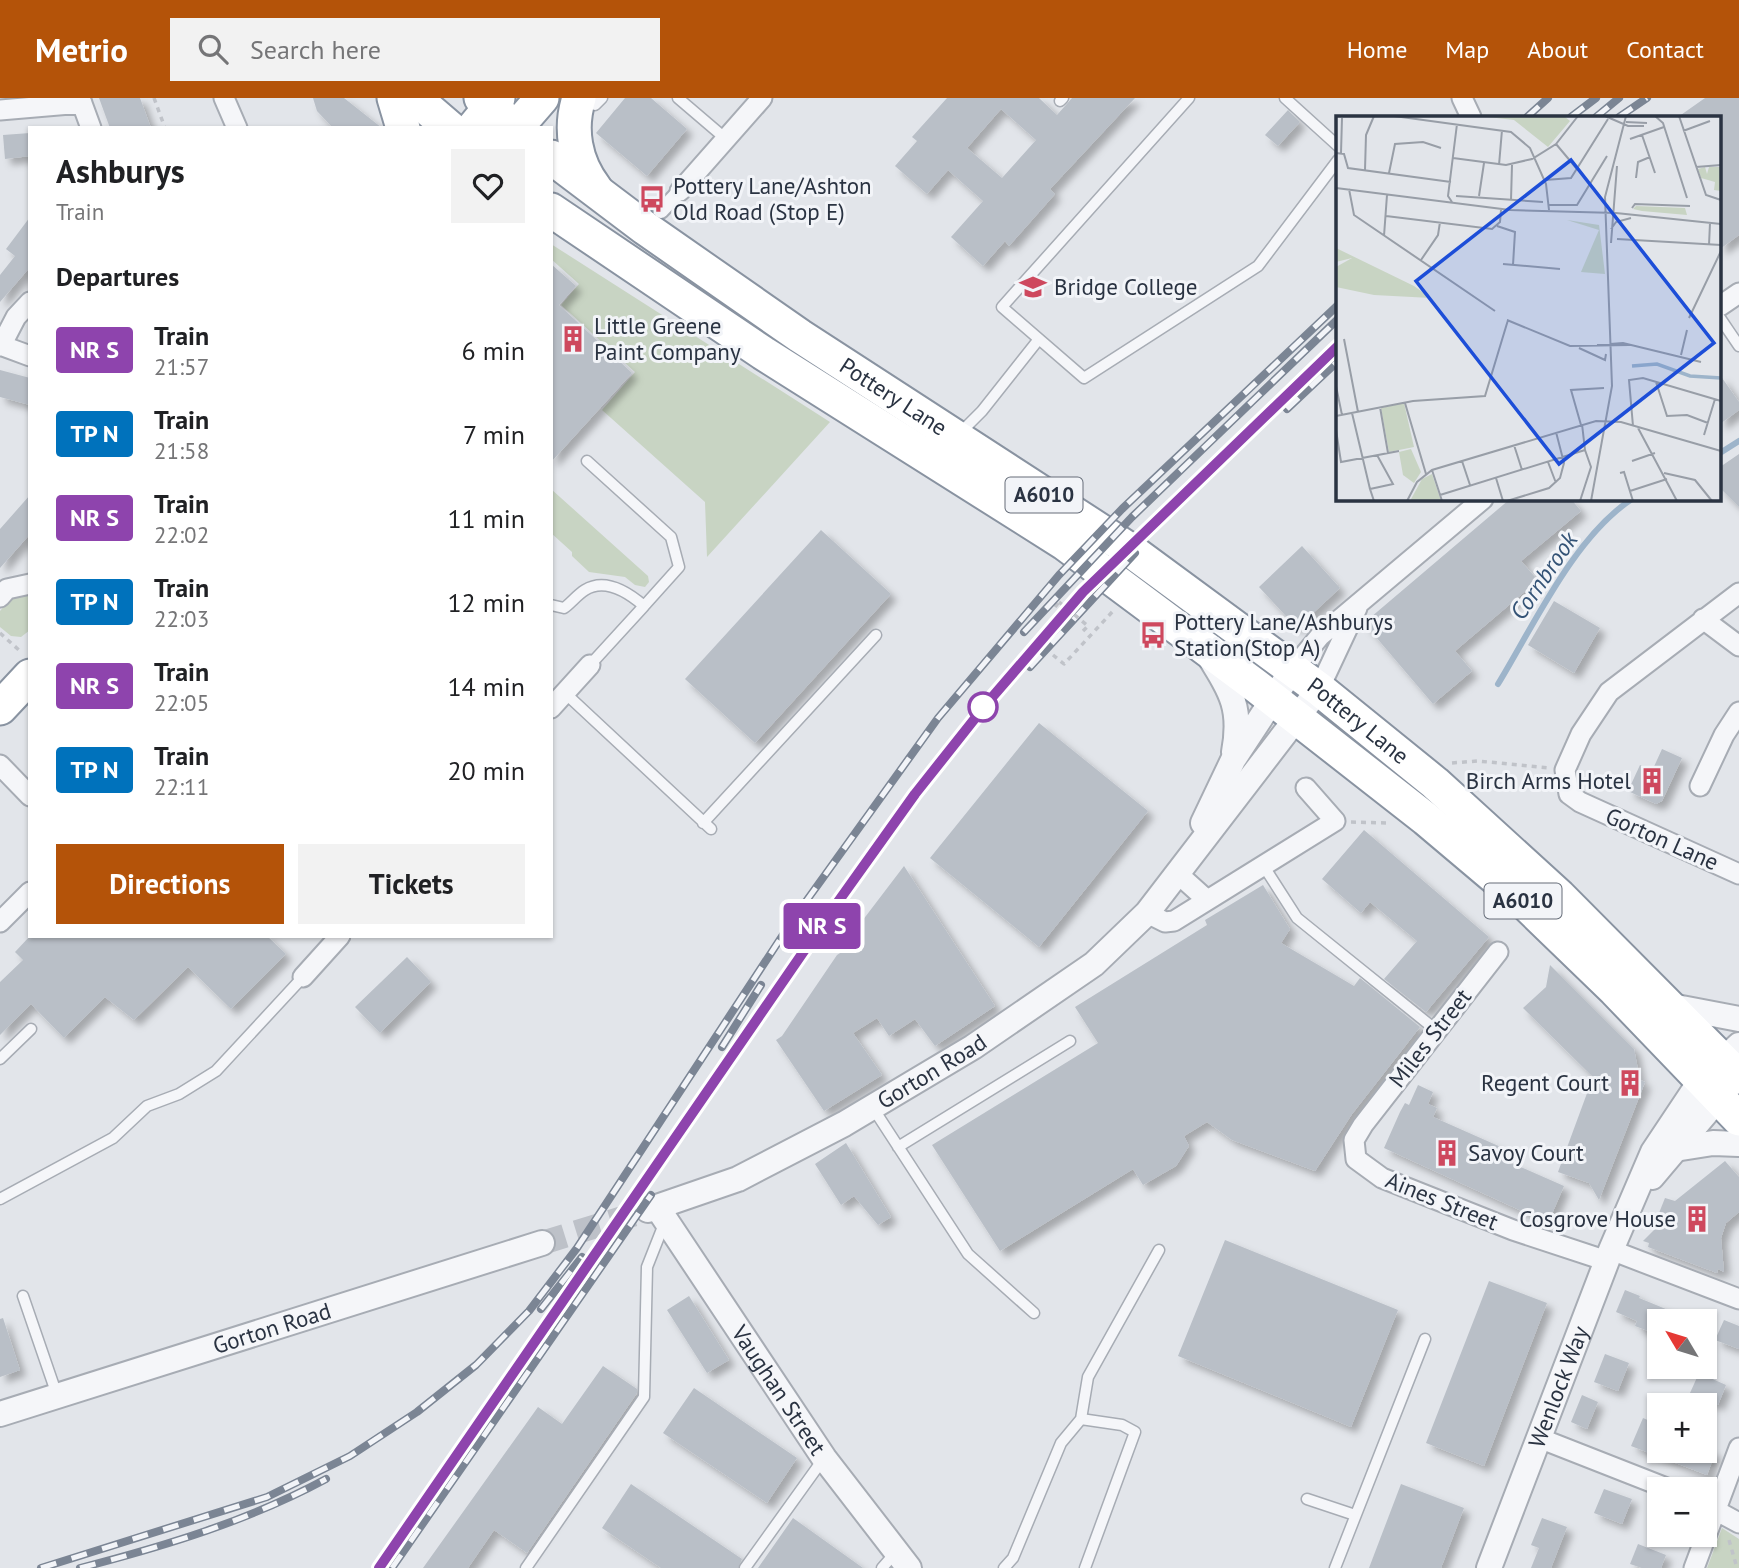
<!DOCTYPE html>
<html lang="en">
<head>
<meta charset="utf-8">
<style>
  :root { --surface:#fff; --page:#f2f2f2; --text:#202124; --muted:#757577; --accent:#b45309 }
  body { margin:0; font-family:"PT Sans",sans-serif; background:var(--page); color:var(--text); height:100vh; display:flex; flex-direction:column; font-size:26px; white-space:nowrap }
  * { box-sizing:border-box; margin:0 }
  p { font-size:23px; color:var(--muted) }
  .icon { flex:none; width:38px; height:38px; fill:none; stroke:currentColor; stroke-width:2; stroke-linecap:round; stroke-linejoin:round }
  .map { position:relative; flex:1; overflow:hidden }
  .panel { position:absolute; left:28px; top:28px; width:525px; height:812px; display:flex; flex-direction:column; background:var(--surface); border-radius:0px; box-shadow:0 2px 5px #0004 }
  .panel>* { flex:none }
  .badge { padding:0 14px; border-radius:5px; font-size:24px; line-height:46px }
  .needle { width:46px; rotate:308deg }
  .buttons { position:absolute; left:1647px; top:1211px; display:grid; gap:14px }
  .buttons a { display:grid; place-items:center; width:70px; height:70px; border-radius:0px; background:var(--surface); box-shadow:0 2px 5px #0004; font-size:35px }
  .map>.badge { position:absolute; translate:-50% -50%; box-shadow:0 0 0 4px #fff }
  h2 { padding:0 28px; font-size:26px; line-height:63px }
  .round { display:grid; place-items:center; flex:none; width:74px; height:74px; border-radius:0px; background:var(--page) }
  .headline { display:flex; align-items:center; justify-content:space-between; height:119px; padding:0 28px }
  h1 { font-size:33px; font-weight:600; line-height:52px }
  .primary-button { display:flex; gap:14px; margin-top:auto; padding:14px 28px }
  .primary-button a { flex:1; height:80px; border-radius:0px; background:var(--accent); color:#fff; font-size:28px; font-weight:600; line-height:80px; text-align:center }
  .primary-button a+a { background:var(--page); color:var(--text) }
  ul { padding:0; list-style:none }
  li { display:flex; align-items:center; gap:21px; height:84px; padding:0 28px }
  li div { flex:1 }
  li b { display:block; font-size:26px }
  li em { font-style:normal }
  li .badge { min-width:77px; font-weight:700; text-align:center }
  header { display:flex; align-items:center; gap:42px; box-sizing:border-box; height:98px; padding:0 35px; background:var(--accent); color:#fff }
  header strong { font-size:33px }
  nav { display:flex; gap:38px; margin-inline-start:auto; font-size:24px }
  .search { width:490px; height:63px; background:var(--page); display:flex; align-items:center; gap:18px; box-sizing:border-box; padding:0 24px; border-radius:0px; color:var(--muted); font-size:26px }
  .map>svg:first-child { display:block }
  .green { fill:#c8d4c3 }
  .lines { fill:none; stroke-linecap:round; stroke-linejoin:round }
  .stream { stroke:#9db4ca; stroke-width:6 }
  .building { fill:#b9bfc7; fill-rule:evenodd; filter:url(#shadow) }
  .tertiary-tunnel { stroke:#bdc1c8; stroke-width:24; stroke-dasharray:24 12; stroke-linecap:butt }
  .service-casing { stroke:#a7acb4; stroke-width:13 }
  .pedestrian-casing { stroke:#a7acb4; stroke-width:18 }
  .minor-casing { stroke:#a7acb4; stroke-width:23 }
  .tertiary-casing { stroke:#a7acb4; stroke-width:28 }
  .trunk-casing { stroke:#8993a1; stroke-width:37 }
  .path { stroke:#c0c3c9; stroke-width:3.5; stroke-dasharray:5 5; stroke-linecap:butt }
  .service { stroke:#f5f6f9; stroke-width:10 }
  .pedestrian { stroke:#f5f6f9; stroke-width:14 }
  .minor { stroke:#f5f6f9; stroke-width:19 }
  .tertiary { stroke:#f5f6f9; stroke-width:24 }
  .trunk { stroke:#fff; stroke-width:33 }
  .rail-casing { stroke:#7b8594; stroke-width:8 }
  .rail { stroke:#f2f4f8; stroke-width:5; stroke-dasharray:16; stroke-linecap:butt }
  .path-bridge { stroke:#c0c3c9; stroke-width:3.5; stroke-dasharray:5 5; stroke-linecap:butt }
  .line-casing { stroke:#fff; stroke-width:16 }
  .line { stroke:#8e44ad; stroke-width:10 }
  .stop-dot { fill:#fff; stroke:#8e44ad; stroke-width:3.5 }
  .labels { text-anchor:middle; stroke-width:6; stroke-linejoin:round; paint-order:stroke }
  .shield { fill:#f2f4f8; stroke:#666d79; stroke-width:2 }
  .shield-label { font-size:21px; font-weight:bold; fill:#2a3342 }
  .poi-label { font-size:23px; fill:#2a3342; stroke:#f2f4f8; text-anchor:start }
  .street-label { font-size:23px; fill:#2a3342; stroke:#f2f4f8 }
  .water-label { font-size:24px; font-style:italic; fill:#345376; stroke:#f2f4f8 }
  .inset-river { fill:none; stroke:#9db4ca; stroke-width:3.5 }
  .inset-road { fill:none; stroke:#989ea7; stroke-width:2 }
  .view { fill:#1d4ed8; fill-opacity:0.15; stroke:#1d4ed8; stroke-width:3.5 }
  .inset-edge { fill:none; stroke:#2a3342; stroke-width:3.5 }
</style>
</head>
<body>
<header>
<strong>Metrio</strong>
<div class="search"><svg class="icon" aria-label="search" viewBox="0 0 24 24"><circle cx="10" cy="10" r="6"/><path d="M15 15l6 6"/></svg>Search here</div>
<nav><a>Home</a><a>Map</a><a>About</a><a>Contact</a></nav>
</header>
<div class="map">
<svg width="1739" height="1470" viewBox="0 0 1739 1470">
  <defs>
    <filter id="shadow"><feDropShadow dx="6" dy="6" stdDeviation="3.5" flood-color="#0004"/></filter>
  </defs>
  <rect width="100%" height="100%" fill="#e2e5ea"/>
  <path class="green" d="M551,146L830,324L707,459L705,404L602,312L635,274L561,207L579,186L551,161Z
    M551,391L648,478L649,484L645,489L635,487L625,479L589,474L572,458V454L551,435Z
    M30,496V532L21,539L11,538L0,529V513L12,499Z
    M1722,1430L1739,1441V1470H1707Z"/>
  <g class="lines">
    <path class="stream" d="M1720,355L1739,343
      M1498,586C1534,527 1574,439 1632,401"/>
  </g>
  <path class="building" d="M99,0H140L151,30H110Z
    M313,0H344L382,30H333L317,13Z
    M625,0H651L687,31L647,78L596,35Z
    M947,0H1039L1057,17L1072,0H1135L1050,91L1055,96L1009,148L1005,143L983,168L951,139L983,103L948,72L927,96L895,68L917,43L912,39ZM1001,11L1036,42L1002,80L967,50Z
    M1705,0H1739V137L1720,151V19H1678Z
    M1288,12L1300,24L1278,48L1265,37Z
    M30,35V58L5,61L3,37Z
    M30,119V169L0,204V177L15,158L6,151Z
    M551,166L576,188L559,207L632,275L551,364Z
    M0,272L30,280V307L0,299Z
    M1720,277L1739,304V312L1720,326Z
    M1739,356V409L1720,390V369Z
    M30,397V436L0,470V431Z
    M1510,401H1571L1581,413L1521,463L1535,479V485L1455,553L1472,573L1433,606L1364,525Z
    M821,432L891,496L755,645L685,581Z
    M1302,448L1340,490L1297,530L1259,489Z
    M1554,503L1600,530L1574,575L1528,547Z
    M1039,625L1148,713L1039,849L930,760Z
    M1662,651L1682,660L1662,703L1656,706L1628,693L1640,667L1652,673Z
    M1364,732L1489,839L1426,914L1384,881L1417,843L1370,804L1361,815L1322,781Z
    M904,768L995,908L935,948L915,921L889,938L877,920L853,935L882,977L824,1013L776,942L782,938L837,857L862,841L856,831Z
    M1263,787L1290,831L1281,845L1354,888L1360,880L1420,929L1352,1016L1315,1073L1232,1042L1207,1024L1184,1038L1189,1048L1176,1068L1143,1087L1133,1071L1000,1153L932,1047L1098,945L1075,909L1207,827L1205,822Z
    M30,838H267L286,856L231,911L188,869L134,922L105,899L64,940L31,906L0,937V884L23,862L15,854Z
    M407,859L431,884L380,935L355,909Z
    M1550,867L1634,951L1640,982L1645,984L1599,1102L1589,1085L1558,1074L1593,979L1523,910L1546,889Z
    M1418,987L1433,994L1428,1006L1437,1010L1433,1019L1503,1050L1498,1059L1564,1088L1548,1125L1384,1050L1400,1014L1405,1005L1409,1007Z
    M846,1045L891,1119L878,1127L854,1098L841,1107L815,1066Z
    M1725,1063L1739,1079V1114L1726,1125L1721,1140L1724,1174L1718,1171L1717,1175L1648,1149L1649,1145L1643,1143L1668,1118L1659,1115L1665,1100L1675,1103Z
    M1225,1142L1398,1212L1351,1329L1178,1258Z
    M1489,1183L1547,1205L1484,1368L1426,1345Z
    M1625,1192L1640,1198L1639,1200L1695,1223H1659V1237L1635,1228L1637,1223L1616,1214Z
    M689,1198L729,1262L707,1275L667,1212Z
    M3,1220L20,1272L0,1279V1221Z
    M1724,1222L1739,1228V1251L1715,1242Z
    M1605,1256L1629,1265L1618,1293L1594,1284Z
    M603,1268L637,1291V1295L527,1455L494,1432L468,1470H423L538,1309L562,1326Z
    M1699,1275L1726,1287L1718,1307L1690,1295Z
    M694,1290L797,1360L767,1405L663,1335Z
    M1582,1297L1598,1304L1587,1331L1571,1324Z
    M1643,1320L1659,1327V1353H1716L1707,1377L1631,1348Z
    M631,1386L742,1461L738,1470H661L602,1430Z
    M1401,1386L1464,1410L1441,1470H1369Z
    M1604,1391L1632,1401L1622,1426L1594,1415Z
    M793,1420L863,1470H758Z
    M1542,1420L1567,1429L1551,1470H1531L1539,1450L1531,1447Z
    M1638,1446L1666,1457L1661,1470H1642L1630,1466Z"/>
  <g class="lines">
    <path class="tertiary-tunnel" d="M542,1145L648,1112"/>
    <defs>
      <path id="service" d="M678,0L726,41
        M1189,0L1002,209L1084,280L1258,168L1338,62
        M1285,0L1338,48
        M1060,3L1063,0
        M595,7L602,0
        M1720,220L1739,248
        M961,334L982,313L1039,241
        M587,363L671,439L679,469L644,508
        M551,507L564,510C571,505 577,497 585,492C606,479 629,495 644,508L590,567
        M565,595L711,731
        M703,725L876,537
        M1263,767L1297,820L1436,932
        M0,961L31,931
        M873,1010L968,1156L1034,1215
        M898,1049L1070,943
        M0,1101L113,1040L147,1008L179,996L216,973L303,879
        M23,1198L57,1297
        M1081,1321L1088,1279L1159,1152
        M1307,1401L1355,1417
        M526,1470L644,1299L647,1169L664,1126
        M745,1470L824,1360
        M882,1470L896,1454
        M1004,1470L1013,1460L1061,1345L1081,1321L1122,1327L1135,1334L1085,1470
        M1335,1470L1425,1241"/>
      <path id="pedestrian" d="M661,113L680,93"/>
      <path id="minor" d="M80,0L91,30
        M224,0L237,30
        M1462,0L1471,19
        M0,12L82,5
        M680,93L762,0
        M1720,208L1739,195
        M0,247L30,258
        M1,248L16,219L30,204
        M1739,495L1609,594L1581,636L1565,672L1569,696L1580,704L1739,776
        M0,499L7,491L30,486
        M1703,521L1739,548
        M1292,572L1320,538L1483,401
        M1319,591L1357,510
        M551,610L590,567
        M0,667L30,698
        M1700,688L1724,637L1739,614
        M1177,775L1207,802
        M1147,815L1165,824L1174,823L1335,723L1306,690
        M0,824L30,794
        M1498,854L1363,1027L1354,1042L1356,1061L1382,1080L1513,1132L1607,1163
        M303,879L340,838
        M1611,1152L1739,1201
        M1539,1340L1669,1391
        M1706,1407L1739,1425
        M1694,1470L1739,1350"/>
      <g id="tertiary">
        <path d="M1209,558C1232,595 1242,611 1234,654"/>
        <path d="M1203,725L1233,662L1292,572"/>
        <path d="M1671,908L1739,921"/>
        <path d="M1675,1051L1713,1045L1739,1046"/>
        <path d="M1652,1079L1728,989"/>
        <path id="s1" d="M657,1109L824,1360L909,1470"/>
        <path id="s2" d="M648,1112L738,1081L844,1026L973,949L1094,866L1147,815L1319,591"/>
        <path id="s3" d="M0,1316L542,1145"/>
        <path id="s4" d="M1489,1470L1611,1152L1653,1054L1701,982L1739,947"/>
      </g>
      <g id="trunk">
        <path d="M394,0L403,30"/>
        <path d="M415,0L450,30"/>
        <path d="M481,0L516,30"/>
        <path d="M579,0C569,31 575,64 595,90"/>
        <path d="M473,30L498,0"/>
        <path d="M516,30L542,0"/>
        <path id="s5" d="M551,59L645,130L800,238L1130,452L1319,591L1435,685L1559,798L1739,979"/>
        <path d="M551,112L763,255L1064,445L1256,588L1426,721L1522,802L1615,892L1739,1021"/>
        <path d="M0,610L30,578"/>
      </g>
    </defs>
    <use href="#service" class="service-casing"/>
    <use href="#pedestrian" class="pedestrian-casing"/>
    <use href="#minor" class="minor-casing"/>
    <use href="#tertiary" class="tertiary-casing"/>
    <use href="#trunk" class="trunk-casing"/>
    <path class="path" d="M154,0L165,30
      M1055,509L1059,504
      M1083,533L1088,528
      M0,535L20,553
      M1053,557L1064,566L1114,512
      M1452,665L1478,663L1549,670
      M1351,724L1389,725
      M1729,1442L1737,1470"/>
    <use href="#service" class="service"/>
    <use href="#pedestrian" class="pedestrian"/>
    <use href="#minor" class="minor"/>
    <use href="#tertiary" class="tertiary"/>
    <use href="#trunk" class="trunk"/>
    <defs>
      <path id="rail" d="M1527,19L1548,0
        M1571,19L1596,0
        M1596,19L1619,0
        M1619,19L1647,0
        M1287,311L1338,263
        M1024,534L1132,419L1338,221
        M1030,569L1135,455
        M722,949L761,887
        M541,1211L582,1159
        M41,1470L267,1399L350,1358L417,1314L476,1267L529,1213L577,1150L794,820L938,620L1059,477L1122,411L1338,207
        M80,1470C165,1448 248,1423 326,1381
        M379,1470L835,808L915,697L988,604L1082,494L1338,248
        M392,1470L651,1097"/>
    </defs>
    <use href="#rail" class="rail-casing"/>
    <use href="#rail" class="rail"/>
    <path class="path-bridge" d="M1059,504L1088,528"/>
  </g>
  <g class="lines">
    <defs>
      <path id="line" d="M379,1470L835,808L915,696L988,604L1083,494L1338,248"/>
    </defs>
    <use href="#line" class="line-casing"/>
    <use href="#line" class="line"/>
  </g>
  <defs>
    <symbol id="bus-bare" viewBox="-9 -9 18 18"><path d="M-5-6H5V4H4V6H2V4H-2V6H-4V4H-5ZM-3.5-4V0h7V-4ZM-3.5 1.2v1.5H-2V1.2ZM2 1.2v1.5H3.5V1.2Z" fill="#ce485e" stroke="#f2f4f8" stroke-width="2.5" paint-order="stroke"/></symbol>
    <symbol id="university-bare" viewBox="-9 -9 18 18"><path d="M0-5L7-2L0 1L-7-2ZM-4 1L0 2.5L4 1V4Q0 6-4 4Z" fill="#ce485e" stroke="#f2f4f8" stroke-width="2.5" paint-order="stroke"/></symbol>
    <symbol id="building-bare" viewBox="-9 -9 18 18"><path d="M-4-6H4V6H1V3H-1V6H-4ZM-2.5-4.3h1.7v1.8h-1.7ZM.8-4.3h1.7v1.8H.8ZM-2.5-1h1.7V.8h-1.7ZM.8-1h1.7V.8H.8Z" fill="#ce485e" stroke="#f2f4f8" stroke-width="2.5" paint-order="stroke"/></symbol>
  </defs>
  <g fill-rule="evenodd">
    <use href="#bus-bare" x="633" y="82" width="38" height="38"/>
    <use href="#university-bare" x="1014" y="170" width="38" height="38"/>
    <use href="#building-bare" x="554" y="222" width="38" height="38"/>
    <use href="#bus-bare" x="1134" y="518" width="38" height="38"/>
    <use href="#building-bare" x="1633" y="664" width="38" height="38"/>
    <use href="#building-bare" x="1611" y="966" width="38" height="38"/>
    <use href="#building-bare" x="1428" y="1036" width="38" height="38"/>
    <use href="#building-bare" x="1678" y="1102" width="38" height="38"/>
  </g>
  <circle class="stop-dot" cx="983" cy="609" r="14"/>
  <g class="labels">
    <g class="shield">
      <rect x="1005.5" y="379.5" width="77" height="35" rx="5"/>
      <rect x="1484.5" y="785.5" width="77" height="35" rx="5"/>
    </g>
    <g class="shield-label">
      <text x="1044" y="404">A6010</text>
      <text x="1523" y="810">A6010</text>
    </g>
    <g class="poi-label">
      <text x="673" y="96">Pottery Lane/Ashton<tspan x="673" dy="26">Old Road (Stop E)</tspan></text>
      <text x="1054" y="197">Bridge College</text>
      <text x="594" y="236">Little Greene<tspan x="594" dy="26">Paint Company</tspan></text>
      <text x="1174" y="532">Pottery Lane/Ashburys<tspan x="1174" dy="26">Station(Stop A)</tspan></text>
      <text x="1631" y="691" text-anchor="end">Birch Arms Hotel</text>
      <text x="1609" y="993" text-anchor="end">Regent Court</text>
      <text x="1468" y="1063">Savoy Court</text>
      <text x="1676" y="1129" text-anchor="end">Cosgrove House</text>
    </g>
    <g class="street-label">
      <text dy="8" stroke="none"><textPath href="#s5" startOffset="418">Pottery Lane</textPath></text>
      <text dy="8" stroke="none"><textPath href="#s5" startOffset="985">Pottery Lane</textPath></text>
      <text transform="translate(1662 741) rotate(24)" y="8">Gorton Lane</text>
      <text transform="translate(1430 940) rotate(-52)" y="8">Miles Street</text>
      <text dy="8" stroke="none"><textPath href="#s2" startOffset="317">Gorton Road</textPath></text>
      <text transform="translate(1442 1103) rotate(22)" y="8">Aines Street</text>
      <text dy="8" stroke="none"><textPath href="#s3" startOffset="285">Gorton Road</textPath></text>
      <text dy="8" stroke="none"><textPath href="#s4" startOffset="194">Wenlock Way</textPath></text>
      <text dy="8" stroke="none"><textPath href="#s1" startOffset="220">Vaughan Street</textPath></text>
    </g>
    <g class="water-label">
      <text transform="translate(1544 478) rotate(-56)" y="8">Cornbrook</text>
    </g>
  </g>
  <g transform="translate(1336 18)">
    <rect width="385" height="385" fill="#e2e5ea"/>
    <path d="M143,0H228L234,5L212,31L178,4ZM369,51L371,58L373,51H385V75L378,74L379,66L365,62L362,53ZM300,90L349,92L351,99L306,95L297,93ZM231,104L263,109L269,158L245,156L263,114ZM0,132L78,170L95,182L38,179L0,171V151L16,142L0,146ZM68,287L78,331L53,336L45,292ZM75,333L85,356L78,367L67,359L63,336ZM96,358L105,385H74L86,363Z" fill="#c8d4c3"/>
    <path class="inset-river" d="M296,250L321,248L354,260L385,262"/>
    <path class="inset-road" d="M58,0L175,16L194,32L210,68L213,94M269,0L292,10H308M319,0L327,7L351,82M343,0L370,79L385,84M290,6L311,7M347,15L374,5M306,19L319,57M294,23L328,11M220,28L241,53M0,37L8,38L12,52L115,66M5,37L6,2M117,42L170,49L196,43L220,28L242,0M163,49L166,14M360,51L385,49M29,54L30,19L38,0M53,57L59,28L87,26L105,32M300,62L302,46L314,41M209,64L235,62L272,3M0,72L174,94L280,97L385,108M13,73L18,99L159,195M120,80L207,86M143,80L148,47M175,84L176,49M116,86L112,80L121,8M212,89H241L271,40M296,92L299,88L354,90M50,100L156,113L164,106L165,94M161,110L179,116L177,149M275,113L280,106L295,102M48,120L51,79M281,123L385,129M275,127L281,50M373,129L374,107M85,144L102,119L104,106M167,148L224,153M353,202L385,135M171,204L234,230L293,229M8,223L22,296M261,229L287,227L365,246M243,232L269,244L270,238M345,239L351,214M320,266L331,300L351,299L372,307M0,270L6,299M69,287L90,358M44,291L52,337M16,297L34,373M0,300L77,285L149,280L172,204M246,308L249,334M245,309L235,274L268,272M297,310L293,264L307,262L385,285M302,312L341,385M0,314L5,346L63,335M368,319L379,283M178,329L186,354M126,345L134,369M296,345L319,337M212,346L220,367M96,354L106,385M284,357L288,356L297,385M328,357L359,364L376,385M160,362L167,385M294,375L331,363M104,379L249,334M38,385L34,373L57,368L41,339M71,385L81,366L96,354L260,305L285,306L385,335M171,385L213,372L224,362L228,347L220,316M244,385L255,351L249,334M255,385L276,270L269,81L290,0"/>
    <path class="view" d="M235,44L378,227L223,348L80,165Z"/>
    <rect width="385" height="385" class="inset-edge"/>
  </g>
</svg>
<div class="buttons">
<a><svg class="needle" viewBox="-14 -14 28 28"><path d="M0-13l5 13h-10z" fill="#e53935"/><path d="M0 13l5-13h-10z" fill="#757577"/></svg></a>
<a>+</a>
<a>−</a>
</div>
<b class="badge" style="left:822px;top:828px;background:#8e44ad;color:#fff">NR S</b>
<section class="panel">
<div class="headline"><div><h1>Ashburys</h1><p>Train</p></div><a class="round"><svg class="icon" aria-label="heart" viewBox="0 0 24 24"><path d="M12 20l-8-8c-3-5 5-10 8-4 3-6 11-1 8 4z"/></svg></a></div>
<h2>Departures</h2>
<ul>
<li><span class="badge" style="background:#8e44ad;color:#fff">NR S</span><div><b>Train</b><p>21:57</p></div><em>6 min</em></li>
<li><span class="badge" style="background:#0072bc;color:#fff">TP N</span><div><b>Train</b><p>21:58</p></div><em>7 min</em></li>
<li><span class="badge" style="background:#8e44ad;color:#fff">NR S</span><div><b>Train</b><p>22:02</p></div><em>11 min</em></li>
<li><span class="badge" style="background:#0072bc;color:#fff">TP N</span><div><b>Train</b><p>22:03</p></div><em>12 min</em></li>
<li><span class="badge" style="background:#8e44ad;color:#fff">NR S</span><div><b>Train</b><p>22:05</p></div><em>14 min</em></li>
<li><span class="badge" style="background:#0072bc;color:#fff">TP N</span><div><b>Train</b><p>22:11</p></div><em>20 min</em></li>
</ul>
<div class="primary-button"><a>Directions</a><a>Tickets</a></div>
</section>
</div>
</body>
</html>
